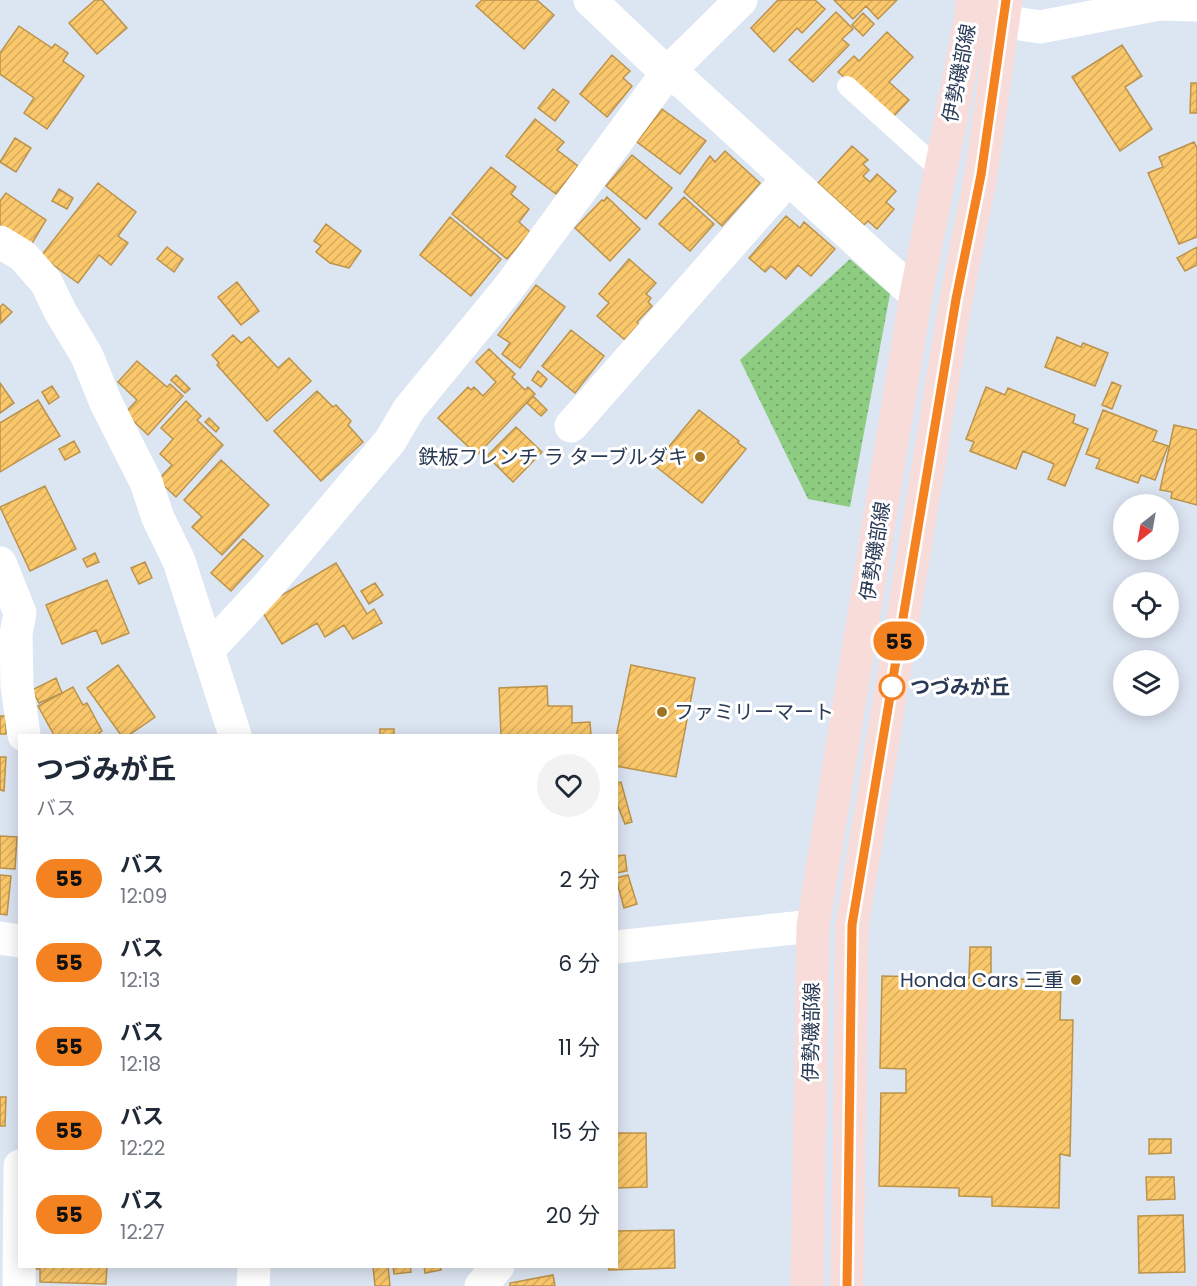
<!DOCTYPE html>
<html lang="ja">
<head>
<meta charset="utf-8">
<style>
  :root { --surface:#fff; --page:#f2f2f3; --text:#1f2937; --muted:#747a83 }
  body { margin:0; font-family:Poppins,"Noto Sans JP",sans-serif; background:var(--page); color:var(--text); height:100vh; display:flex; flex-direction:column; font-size:22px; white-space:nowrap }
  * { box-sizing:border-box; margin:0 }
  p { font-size:20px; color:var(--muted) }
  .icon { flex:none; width:33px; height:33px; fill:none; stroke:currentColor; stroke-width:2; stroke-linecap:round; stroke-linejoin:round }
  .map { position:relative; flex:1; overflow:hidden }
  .panel { position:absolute; left:18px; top:734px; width:600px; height:534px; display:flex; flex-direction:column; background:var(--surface); border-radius:0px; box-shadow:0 3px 15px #0003 }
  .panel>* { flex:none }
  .badge { padding:0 12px; border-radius:20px; font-size:21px; line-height:39px }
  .needle { width:39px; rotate:211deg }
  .fabs { position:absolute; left:1113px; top:494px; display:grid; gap:12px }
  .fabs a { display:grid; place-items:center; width:66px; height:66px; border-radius:50%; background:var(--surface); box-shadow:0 3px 15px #0003; font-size:30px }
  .map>.badge { position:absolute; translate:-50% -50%; box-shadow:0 0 0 3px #fff }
  .round { display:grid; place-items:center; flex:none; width:63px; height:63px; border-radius:32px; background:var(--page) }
  .overview { display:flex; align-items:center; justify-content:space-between; height:102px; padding:0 18px }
  h1 { font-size:28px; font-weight:700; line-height:45px }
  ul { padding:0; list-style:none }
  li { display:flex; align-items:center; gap:18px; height:84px; padding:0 18px }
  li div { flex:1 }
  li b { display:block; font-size:22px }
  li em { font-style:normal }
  li .badge { min-width:66px; font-weight:700; text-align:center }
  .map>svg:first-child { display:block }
  .grass { fill:url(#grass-dots) }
  .building { fill:url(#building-hatch); stroke:#bb934b; stroke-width:1.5 }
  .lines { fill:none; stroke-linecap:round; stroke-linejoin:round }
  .lane { stroke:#fff; stroke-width:20 }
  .street { stroke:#fff; stroke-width:33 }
  .primary { stroke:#f7dcda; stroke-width:33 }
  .line-casing { stroke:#fff; stroke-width:14 }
  .line { stroke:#f58220; stroke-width:9 }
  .poi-dot { fill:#9d7522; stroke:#fff; stroke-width:2 }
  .stop-dot { fill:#fff; stroke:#f58220; stroke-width:3 }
  .labels { text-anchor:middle; stroke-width:6; stroke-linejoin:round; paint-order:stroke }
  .street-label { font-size:20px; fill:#2a3a55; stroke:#fff }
  .poi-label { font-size:20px; fill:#2a3a55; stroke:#fff; text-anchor:end }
  .stop-label { font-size:20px; font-weight:bold; fill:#2a3a55; stroke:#fff; text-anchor:start }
</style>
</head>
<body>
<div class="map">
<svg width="1197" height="1286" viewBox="0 0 1197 1286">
  <defs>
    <pattern id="grass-dots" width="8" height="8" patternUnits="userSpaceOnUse" patternTransform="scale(1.5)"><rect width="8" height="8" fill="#8dcc81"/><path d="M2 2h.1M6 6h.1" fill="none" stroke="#73a76c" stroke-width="1.8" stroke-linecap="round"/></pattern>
    <pattern id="building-hatch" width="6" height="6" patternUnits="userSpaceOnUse" patternTransform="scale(1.5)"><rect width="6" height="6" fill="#fac76a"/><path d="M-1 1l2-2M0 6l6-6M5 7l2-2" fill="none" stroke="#d6ac5e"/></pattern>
  </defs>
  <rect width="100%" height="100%" fill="#dce5f2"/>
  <path class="grass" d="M850,259L890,294L850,507L808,499L740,360Z"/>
  <path class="building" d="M95,0H102L127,28L97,54L69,23Z
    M482,0H537L554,15L524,49L476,6Z
    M781,0H815L825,9L802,33L797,28L774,52L751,28L777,1Z
    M834,0H897L878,19L866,6L853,19Z
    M836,12L853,29L842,39L849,45L813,82L789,60Z
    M863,13L874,24L863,36L852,25Z
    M19,26L52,48L55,44L68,53L63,61L84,76L47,129L24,113L34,98L0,74V53Z
    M887,32L913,57L889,82L909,100L891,119L838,72L854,56L859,61Z
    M1122,45L1142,76L1125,87L1152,129L1120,151L1072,77Z
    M612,55L630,71L623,78L632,86L607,117L580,94Z
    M1191,83H1197V113H1190Z
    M553,89L569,102L555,121L538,108Z
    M662,109L706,141L680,174L637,142Z
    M535,119L564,142L557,150L578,166L556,194L506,156Z
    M15,138L31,148L16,172L0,162Z
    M1194,142L1197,148V237L1179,244L1148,173L1163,167L1159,157Z
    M852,146L868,160L863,164L869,170L863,176L870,182L877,174L896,191L886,202L894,209L877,229L868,221L864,225L818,183Z
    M725,151L760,183L722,226L684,192L710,156L715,162Z
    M632,155L672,188L646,219L606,186Z
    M491,167L516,187L511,194L529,209L519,222L530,232L507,259L452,214Z
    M98,183L136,212L118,236L128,243L111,265L99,255L78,283L41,256Z
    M59,189L73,198L67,209L52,201Z
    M6,193L46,220L31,245L0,225V201Z
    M607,197L640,229L610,261L575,228L602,200L604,201Z
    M684,197L714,224L690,251L659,224Z
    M786,216L800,228L804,222L835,249L811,276L798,265L786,279L771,266L765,272L749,258Z
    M450,217L501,259L471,296L420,255Z
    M326,224L361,251L349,268L330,263L316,252L321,246L314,241Z
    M167,247L183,259L174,272L157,259Z
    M1197,247V265L1185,271L1177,258Z
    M629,259L656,283L646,294L651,298L648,302L652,306L637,322L639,324L625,340L597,316L609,303L599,294Z
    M237,282L259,311L241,325L218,297Z
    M536,285L565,307L520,368L502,354L510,343L498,335Z
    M3,304L12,312L1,323L0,307Z
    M571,330L604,356L575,393L542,366Z
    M233,335L241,343L249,337L278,368L289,358L311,381L267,421L217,365L219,363L212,355Z
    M1057,337L1081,347L1083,343L1108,353L1095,386L1045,367Z
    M489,349L515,374L512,377L525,390L528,387L535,394L477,455L438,418L468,387L471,390L474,387L483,396L496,382L476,362Z
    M137,361L167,387L170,384L183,396L148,435L125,413L137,400L118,382Z
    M538,371L547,379L541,387L532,380Z
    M176,375L190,389L185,393L171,380Z
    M1112,382L1121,386L1112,409L1102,405Z
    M0,383L14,403L0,413Z
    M52,386L59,397L49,404L42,392Z
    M986,387L1005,395L1008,388L1075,415L1073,423L1088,429L1065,486L1048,479L1054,464L1023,451L1016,469L970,451L974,442L966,439Z
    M317,391L333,407L336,405L351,421L348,425L363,442L321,481L274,431Z
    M533,396L547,410L541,416L527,403Z
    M38,400L60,436L0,472V423Z
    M186,401L201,416L197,420L223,445L176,497L158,480L172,465L160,454L173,439L161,428Z
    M699,410L739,441L738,443L746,449L702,503L654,465Z
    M1103,410L1157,431L1153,441L1168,446L1155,480L1141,475L1138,483L1096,468L1100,459L1086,454Z
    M209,418L219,428L216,432L205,422Z
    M1174,425L1197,430V505L1171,498L1172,492L1160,490Z
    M516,427L542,452L513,482L487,456Z
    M74,441L80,452L65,460L59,449Z
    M221,460L269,505L222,555L192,527L202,517L184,500Z
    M45,486L76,549L30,571L0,507Z
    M243,539L263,556L231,591L211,573Z
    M95,553L99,562L87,567L83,559Z
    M145,562L152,578L139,584L131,568Z
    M336,563L367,614L374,609L382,623L353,639L344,625L325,637L317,623L282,644L260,608Z
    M107,580L129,633L102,644L96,630L62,644L46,605Z
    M375,583L383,595L369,604L361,591Z
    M118,665L155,717L129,735H121L87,688Z
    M631,665L695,678L676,777L616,766V737Z
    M56,678L62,693L39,703L32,690Z
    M547,686L548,706H572V723L590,722L591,735H501L499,688Z
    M73,687L83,705L87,703L102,731L99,733L100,735H54L38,706Z
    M0,716H6V734H0Z
    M380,729H394V735H380Z
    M0,757H6L4,791L0,790Z
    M621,782L632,822L625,824L616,801V783Z
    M0,836L17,837L15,869L0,868Z
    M625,855L627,871L616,873V856Z
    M0,875L11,876L7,915L0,914Z
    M628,875L637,904L624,908L616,878Z
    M970,947H991V978H969Z
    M882,976L1061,980L1060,1020H1073L1070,1156L1060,1154L1059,1208L992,1206V1197L959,1196V1188L879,1186L881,1093H906V1069L880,1068Z
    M0,1097H6L5,1126H0Z
    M616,1133H646L647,1187L616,1188Z
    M1149,1139H1171V1153L1149,1154Z
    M1146,1177H1174L1175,1199L1147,1200Z
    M1183,1215L1185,1272L1139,1273L1138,1216Z
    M674,1230L675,1268L609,1270L608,1266H616V1231Z
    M36,1266H107L106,1284L40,1282V1269H36Z
    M373,1266H388L390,1286H375Z
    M393,1266H410L411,1272L394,1274Z
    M424,1266H440L441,1270L425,1273Z
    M553,1275L555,1286H510V1283Z"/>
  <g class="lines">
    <path class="lane" d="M847,86L940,170"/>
    <path class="street" d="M590,0L667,73L684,83L916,295
      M1002,21L1040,27L1159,4L1197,5
      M0,242L23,256L46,282L60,311L87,356L106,403L146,482L158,518L179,561L235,735
      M571,426L788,179
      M0,563L20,613L16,634L17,686L24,735
      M209,649L267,587L390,441L409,409L507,290L667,73L741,0
      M0,938L20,941
      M616,947L813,926
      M19,1286L20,1166
      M253,1286L254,1266
      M481,1286L498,1266"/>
    <path class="primary" d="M807,1286L813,926L916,295L971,17L972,0
      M847,1286L852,925L956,299L981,175L1006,0"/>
  </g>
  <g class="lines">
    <defs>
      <path id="line" d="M847,1286L852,925L956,299L981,175L1006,0"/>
    </defs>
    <use href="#line" class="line-casing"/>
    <use href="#line" class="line"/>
  </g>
  <g class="poi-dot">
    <circle cx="700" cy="457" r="6"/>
    <circle cx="662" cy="712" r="6"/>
    <circle cx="1076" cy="980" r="6"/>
  </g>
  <circle class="stop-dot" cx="892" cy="687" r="12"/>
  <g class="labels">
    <g class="street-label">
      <text transform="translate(959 73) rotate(-79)" y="7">伊勢磯部線</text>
      <text transform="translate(875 551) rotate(-81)" y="7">伊勢磯部線</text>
      <text transform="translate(811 1032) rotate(-89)" y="7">伊勢磯部線</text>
    </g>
    <g class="poi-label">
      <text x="688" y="464">鉄板フレンチ ラ ターブルダキ</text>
      <text x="674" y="719" text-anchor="start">ファミリーマート</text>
      <text x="1064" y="987">Honda Cars 三重</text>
    </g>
    <g class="stop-label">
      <text x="910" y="694">つづみが丘</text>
    </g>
  </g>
</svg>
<div class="fabs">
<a><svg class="needle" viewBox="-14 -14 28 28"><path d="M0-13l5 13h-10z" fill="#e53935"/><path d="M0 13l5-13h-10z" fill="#747a83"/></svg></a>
<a><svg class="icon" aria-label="locate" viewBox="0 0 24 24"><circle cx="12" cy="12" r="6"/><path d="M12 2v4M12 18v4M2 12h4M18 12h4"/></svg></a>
<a><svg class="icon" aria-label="layers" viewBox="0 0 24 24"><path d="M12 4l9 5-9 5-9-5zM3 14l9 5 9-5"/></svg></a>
</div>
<b class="badge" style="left:899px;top:641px;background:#f58220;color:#111">55</b>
<section class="panel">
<div class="overview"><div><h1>つづみが丘</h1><p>バス</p></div><a class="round"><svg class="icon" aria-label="heart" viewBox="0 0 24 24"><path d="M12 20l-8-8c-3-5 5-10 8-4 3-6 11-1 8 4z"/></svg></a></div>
<ul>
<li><span class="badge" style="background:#f58220;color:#111">55</span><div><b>バス</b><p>12:09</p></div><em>2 分</em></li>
<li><span class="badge" style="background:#f58220;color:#111">55</span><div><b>バス</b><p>12:13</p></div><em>6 分</em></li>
<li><span class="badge" style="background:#f58220;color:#111">55</span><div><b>バス</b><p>12:18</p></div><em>11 分</em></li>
<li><span class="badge" style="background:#f58220;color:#111">55</span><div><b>バス</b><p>12:22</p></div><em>15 分</em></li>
<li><span class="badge" style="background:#f58220;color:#111">55</span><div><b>バス</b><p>12:27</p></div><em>20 分</em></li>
</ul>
</section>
</div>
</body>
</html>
